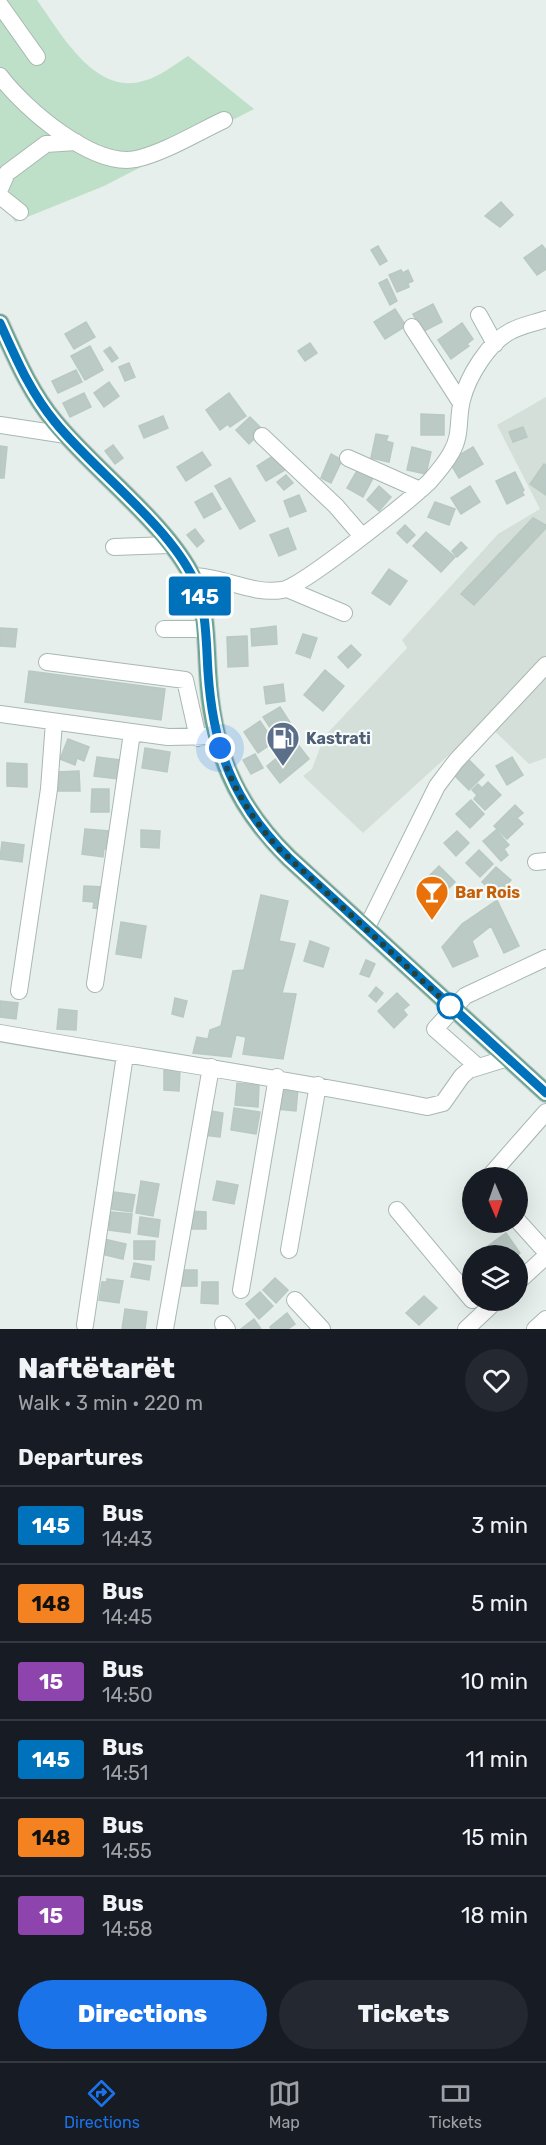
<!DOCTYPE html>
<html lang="en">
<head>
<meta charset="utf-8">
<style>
  :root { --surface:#171b24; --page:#242831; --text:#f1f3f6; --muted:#9ea1a6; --line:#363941; --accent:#1a73e8 }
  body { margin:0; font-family:Rubik,sans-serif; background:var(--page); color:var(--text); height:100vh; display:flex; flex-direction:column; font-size:22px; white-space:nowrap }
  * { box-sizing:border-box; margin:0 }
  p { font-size:20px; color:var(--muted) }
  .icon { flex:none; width:33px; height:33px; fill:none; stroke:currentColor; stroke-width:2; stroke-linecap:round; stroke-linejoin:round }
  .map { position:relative; height:1329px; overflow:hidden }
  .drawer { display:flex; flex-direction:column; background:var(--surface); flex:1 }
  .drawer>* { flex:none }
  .badge { padding:0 12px; border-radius:4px; font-size:21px; line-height:39px }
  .needle { width:39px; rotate:178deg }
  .controls { position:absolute; left:462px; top:1167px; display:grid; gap:12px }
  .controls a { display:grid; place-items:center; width:66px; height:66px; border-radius:50%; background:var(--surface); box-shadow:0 6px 24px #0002; font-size:30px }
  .you { position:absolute; width:30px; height:30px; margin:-15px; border:4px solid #fff; border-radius:50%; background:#1a73e8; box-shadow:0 0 0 9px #1a73e833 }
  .map>.badge { position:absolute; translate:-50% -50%; box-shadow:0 0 0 3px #fff }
  h2 { padding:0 18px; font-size:22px; line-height:54px }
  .round { display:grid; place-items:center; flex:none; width:63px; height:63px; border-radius:32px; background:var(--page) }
  .overview { display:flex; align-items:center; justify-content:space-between; height:102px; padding:0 18px }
  h1 { font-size:28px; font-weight:800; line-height:45px }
  .cta { display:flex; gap:12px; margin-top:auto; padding:12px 18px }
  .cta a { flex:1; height:69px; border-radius:36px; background:var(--accent); color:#fff; font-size:24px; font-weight:800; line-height:69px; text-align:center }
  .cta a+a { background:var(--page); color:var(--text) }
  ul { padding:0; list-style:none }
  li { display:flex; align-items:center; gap:18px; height:78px; padding:0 18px; border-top:2px solid var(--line) }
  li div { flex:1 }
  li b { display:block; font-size:22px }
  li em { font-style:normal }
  li .badge { min-width:66px; font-weight:700; text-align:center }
  .tabs { display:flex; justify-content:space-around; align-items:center; height:84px; border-top:2px solid var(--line); background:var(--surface); font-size:16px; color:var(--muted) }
  .tabs a { display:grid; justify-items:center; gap:3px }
  .tabs .selected { color:var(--accent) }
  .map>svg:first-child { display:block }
  .built { fill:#d4dfda }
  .green { fill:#bfe0c8 }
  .building { fill:#bbcac4; stroke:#b8c9c2; stroke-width:1.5 }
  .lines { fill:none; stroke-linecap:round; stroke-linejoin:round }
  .minor-casing { stroke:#a8b8b2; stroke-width:18 }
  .major-casing { stroke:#c2cac8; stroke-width:20 }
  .minor { stroke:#fff; stroke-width:16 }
  .major { stroke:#6aa596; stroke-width:18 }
  .line-casing { stroke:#fff; stroke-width:14 }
  .line { stroke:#0072bc; stroke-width:9 }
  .walk { stroke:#24423a; stroke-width:6; stroke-dasharray:0 10.8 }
  .stop-dot { fill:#fff; stroke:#0072bc; stroke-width:3 }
  .labels { text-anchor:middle; stroke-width:4.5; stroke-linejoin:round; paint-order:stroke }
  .service-label { font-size:16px; font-weight:bold; fill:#4e5e75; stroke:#f7fbf9; text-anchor:start }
  .food-label { font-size:16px; font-weight:bold; fill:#c56008; stroke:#f7fbf9; text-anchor:start }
</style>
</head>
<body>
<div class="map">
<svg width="546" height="1329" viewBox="0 0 546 1329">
  <rect width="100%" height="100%" fill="#e6efeb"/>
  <path class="built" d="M546,397V758L529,764L485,722L363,833L303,776L312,769L324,737L407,648L402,640L498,534L540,509L497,425Z"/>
  <path class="green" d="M0,0H37C60,32 95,96 143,81C159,77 174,65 188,56L254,109L104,186L15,222L0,197Z"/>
  <path class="building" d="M501,202L513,215L500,227L485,216Z
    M542,245L546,250V269L537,275L524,258Z
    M378,246L387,261L380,265L371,250Z
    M401,270L403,273L408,270L413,281L408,283L409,287L397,292L389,275Z
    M387,279L397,301L390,305L379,283Z
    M433,304L442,322L422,332L413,314Z
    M395,309L406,326L385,339L374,322Z
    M86,322L95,337L74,349L65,334Z
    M462,323L473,339L467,344L469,346L451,359L438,340Z
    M310,343L317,353L305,361L298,351Z
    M90,346L103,370L85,380L71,356Z
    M110,347L118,358L112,362L104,351Z
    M129,363L135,377L125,381L119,367Z
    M76,370L82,382L58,393L52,381Z
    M109,382L119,396L104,407L94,393Z
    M84,393L91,407L70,417L63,403Z
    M229,393L246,416L230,427L228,424L220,430L206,410Z
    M421,414L444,415V435H421Z
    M163,416L168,428L144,438L139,426Z
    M250,417L263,430L249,444L236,430Z
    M523,427L527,437L513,442L509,432Z
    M376,434L388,436L386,441L393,443L389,462L371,458Z
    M113,445L123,458L115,464L105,451Z
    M0,446L7,447L4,478H0Z
    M412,447L431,452L426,474L407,470Z
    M473,447L483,464L459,478L449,461Z
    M202,452L211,465L186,481L177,467Z
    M276,454L285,470L266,481L257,466Z
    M331,454L342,460L331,483L321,478Z
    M544,464L546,465V495L530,484Z
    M358,469L373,478L363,497L347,488Z
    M515,472L524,490L522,492L524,495L507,504L496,481Z
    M286,475L293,483L284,490L277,482Z
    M230,478L255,521L240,529L215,486Z
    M379,486L391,497L379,511L367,500Z
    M470,486L480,502L461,514L451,498Z
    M212,493L221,509L204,518L195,502Z
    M299,495L306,511L290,517L284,501Z
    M435,502L455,509L449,525L428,517Z
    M533,518L546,525V528L474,605L461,594Z
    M405,525L415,535L407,543L397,533Z
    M288,528L296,549L279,556L270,535Z
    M195,529L204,541L197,547L187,535Z
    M426,532L455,557L441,572L413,546Z
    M461,542L467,548L457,557L452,551Z
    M389,569L407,581L390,605L372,593Z
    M276,626L277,644L252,646L251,629Z
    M0,628L17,629L15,647L0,646Z
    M303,634L317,638L310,658L296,653Z
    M247,636L248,666L228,667L227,637Z
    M351,645L361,655L348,668L338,657Z
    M325,670L344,686L323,711L304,695Z
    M29,671L165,689L161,720L25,702Z
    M283,684L285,701L266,704L264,687Z
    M280,707L293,727L277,738L263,717Z
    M260,721L274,742L258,753L244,732Z
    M68,739L89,747L84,761L77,758L75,765L60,759Z
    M296,742L309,759L280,783L267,766Z
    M145,748L170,752L167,772L142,768Z
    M255,754L263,768L251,774L243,760Z
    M97,757L120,760L118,779L94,776Z
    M512,757L523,775L507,785L496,766Z
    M467,758L484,775L469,790L452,773Z
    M7,763L27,764V787L7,786Z
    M79,771L80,791H57V772Z
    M488,782L501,795L485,810L474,799L477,795L472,790L478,784L482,788Z
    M92,789H109V812H91Z
    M471,800L484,814L470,828L456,814Z
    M515,805L523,813L517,818L523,824L507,839L494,826Z
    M85,829L109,831L107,849H104L103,857L82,854Z
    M141,830L160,831L159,848L141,847Z
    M496,830L509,845L504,849L508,855L501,861L483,841Z
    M457,831L469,843L456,856L444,843Z
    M2,842L24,845L22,862L0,859Z
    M479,850L493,864L480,877L466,863Z
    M439,866L455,882L438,899L422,883Z
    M496,867L511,880L497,896L482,882Z
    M84,886L105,887L104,909L93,908L94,902L83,901Z
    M261,895L288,901L279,941L295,944L282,993L296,994L283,1059L243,1054L246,1037L236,1035L231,1057L193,1053L197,1037L208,1039L210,1030L221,1026L233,971L244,970Z
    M497,900L519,946L504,953L491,926L472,941L478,956L453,967L442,947L462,924Z
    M121,922L146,926L141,958L116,954Z
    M310,941L329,948L323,967L304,961Z
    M366,960L375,964L369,977L360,974Z
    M376,987L383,993L376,1002L369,996Z
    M397,993L409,1005L403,1010L407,1015L394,1028L378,1011Z
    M175,998L187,1001L183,1017L172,1014Z
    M0,1001L18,1003L16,1019L0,1017Z
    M59,1009L77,1011L76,1030L57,1029Z
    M164,1070H180L179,1091L164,1090Z
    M237,1083L259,1085L258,1107L235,1105Z
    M279,1086L298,1088L296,1111L276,1109Z
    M234,1108L260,1112L256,1134L231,1130Z
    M206,1110L223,1113L220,1137L203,1135Z
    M141,1181L159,1184L153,1216L136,1213Z
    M217,1181L238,1185L234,1204L213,1200Z
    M114,1192L135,1195L132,1212L111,1209Z
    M190,1211L206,1212V1229H189Z
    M111,1212L132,1214L130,1233L109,1230Z
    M140,1217L160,1220L158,1237L138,1234Z
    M506,1233L520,1253L516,1256H495L488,1246Z
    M104,1239L126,1244L123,1259L101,1254Z
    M134,1241H155L154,1260L134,1259Z
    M134,1263L151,1266L149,1280L131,1277Z
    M179,1270H197V1286H179Z
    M275,1278L288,1290L276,1303L263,1290Z
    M107,1279L123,1281L119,1303L99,1300L102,1282H107Z
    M202,1282H218V1304L201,1303Z
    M260,1292L273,1306L259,1319L246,1304Z
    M424,1296L437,1308L419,1325L406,1313Z
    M125,1309L147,1312L145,1329H122Z
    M287,1313L295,1324L288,1329H271L270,1327Z
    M254,1319L261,1329H241Z"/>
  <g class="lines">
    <defs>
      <path id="minor" d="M0,5L37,57
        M0,76C24,108 93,168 136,159C164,153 198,132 224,120
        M0,189L7,173L46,144L76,142
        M0,196L20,212
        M479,315L495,344
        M412,327L461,403
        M0,425L66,435
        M262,436L336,506L361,535
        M348,458L420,490
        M114,547L170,545
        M192,576C222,576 252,595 282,590C302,587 410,500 429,482C437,473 445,464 451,453C462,435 457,419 462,400C468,376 489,342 511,331C522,325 535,323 546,319
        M287,589L344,613
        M164,629H205
        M47,662L185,680L198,738
        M0,714L168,737L217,736
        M536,862L546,861
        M366,929L437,786L456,761L546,665
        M95,984L132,733
        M19,991L49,789L54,722
        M0,1033C142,1058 285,1078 427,1107L443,1103L462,1076L469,1070L508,1058
        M477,1066L435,1029L465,996L546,958
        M488,1178L546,1112
        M397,1210L472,1300
        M518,1221L546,1252
        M289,1250L318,1085
        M518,1282L546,1256
        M241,1290L277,1077
        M295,1300L322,1329
        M223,1324L227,1329
        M85,1325L125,1055
        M165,1329L211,1067
        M466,1329L497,1300
        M535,1329L546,1319"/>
      <path id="major" d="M0,323C16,358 30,392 55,422C94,470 167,524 193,578C207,607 206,641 208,672C212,749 234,804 289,858L546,1093"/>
    </defs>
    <use href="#minor" class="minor-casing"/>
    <use href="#major" class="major-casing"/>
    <use href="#minor" class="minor"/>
    <use href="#major" class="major"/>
  </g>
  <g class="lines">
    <defs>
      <path id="line" d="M0,323C16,358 30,392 55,422C94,470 167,524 193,578C207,607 206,641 208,672C213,749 234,804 289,858L546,1093"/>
    </defs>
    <use href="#line" class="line-casing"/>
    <use href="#line" class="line"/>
    <path class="walk" d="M220,748C232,788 251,817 278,848L453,1009L450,1006"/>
  </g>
  <defs>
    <symbol id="fuel-pin" viewBox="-11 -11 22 30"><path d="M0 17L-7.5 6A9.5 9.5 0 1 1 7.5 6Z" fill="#5c6f8a" stroke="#f7fbf9"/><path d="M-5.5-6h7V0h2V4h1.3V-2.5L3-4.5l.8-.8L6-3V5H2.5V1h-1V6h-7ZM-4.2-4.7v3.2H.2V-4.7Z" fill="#fff"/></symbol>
    <symbol id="bar-pin" viewBox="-11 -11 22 30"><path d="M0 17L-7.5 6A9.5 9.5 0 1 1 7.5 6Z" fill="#e8710a" stroke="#f7fbf9"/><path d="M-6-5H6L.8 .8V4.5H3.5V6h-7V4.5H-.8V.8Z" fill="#fff"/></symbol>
  </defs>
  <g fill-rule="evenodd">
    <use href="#fuel-pin" x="264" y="719" width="38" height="52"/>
    <use href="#bar-pin" x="413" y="873" width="38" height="52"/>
  </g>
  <circle class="stop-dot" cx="450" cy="1006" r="12"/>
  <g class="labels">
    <g class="service-label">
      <text x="306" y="744">Kastrati</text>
    </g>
    <g class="food-label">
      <text x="455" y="898">Bar Rois</text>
    </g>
  </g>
</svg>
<div class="controls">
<a><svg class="needle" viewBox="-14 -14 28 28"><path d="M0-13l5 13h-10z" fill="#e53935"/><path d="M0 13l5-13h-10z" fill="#9ea1a6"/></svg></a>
<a><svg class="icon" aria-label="layers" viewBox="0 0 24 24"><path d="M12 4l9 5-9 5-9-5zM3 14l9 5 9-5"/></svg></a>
</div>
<div class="you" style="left:220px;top:748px"></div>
<b class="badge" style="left:200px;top:596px;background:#0072bc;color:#fff">145</b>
</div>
<section class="drawer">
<div class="overview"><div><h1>Naftëtarët</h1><p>Walk · 3 min · 220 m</p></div><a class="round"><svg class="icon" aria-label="heart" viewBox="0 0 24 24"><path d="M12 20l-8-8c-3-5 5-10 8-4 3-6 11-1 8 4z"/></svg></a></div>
<h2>Departures</h2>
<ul>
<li><span class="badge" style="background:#0072bc;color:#fff">145</span><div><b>Bus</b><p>14:43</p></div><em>3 min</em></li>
<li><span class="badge" style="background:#f58220;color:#111">148</span><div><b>Bus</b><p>14:45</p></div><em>5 min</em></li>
<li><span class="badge" style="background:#8e44ad;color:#fff">15</span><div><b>Bus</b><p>14:50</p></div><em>10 min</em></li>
<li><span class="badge" style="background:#0072bc;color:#fff">145</span><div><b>Bus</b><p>14:51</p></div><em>11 min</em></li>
<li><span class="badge" style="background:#f58220;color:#111">148</span><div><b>Bus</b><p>14:55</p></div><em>15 min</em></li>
<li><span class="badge" style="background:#8e44ad;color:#fff">15</span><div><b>Bus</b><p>14:58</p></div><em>18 min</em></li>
</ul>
<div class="cta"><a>Directions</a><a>Tickets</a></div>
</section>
<nav class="tabs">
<a class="selected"><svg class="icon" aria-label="directions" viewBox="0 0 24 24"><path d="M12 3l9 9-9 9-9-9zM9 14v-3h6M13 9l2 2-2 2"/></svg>Directions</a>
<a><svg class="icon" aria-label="map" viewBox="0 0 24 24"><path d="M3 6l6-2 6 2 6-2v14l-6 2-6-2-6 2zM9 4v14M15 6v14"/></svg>Map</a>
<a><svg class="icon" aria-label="tickets" viewBox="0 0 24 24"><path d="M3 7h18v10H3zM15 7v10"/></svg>Tickets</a>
</nav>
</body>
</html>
